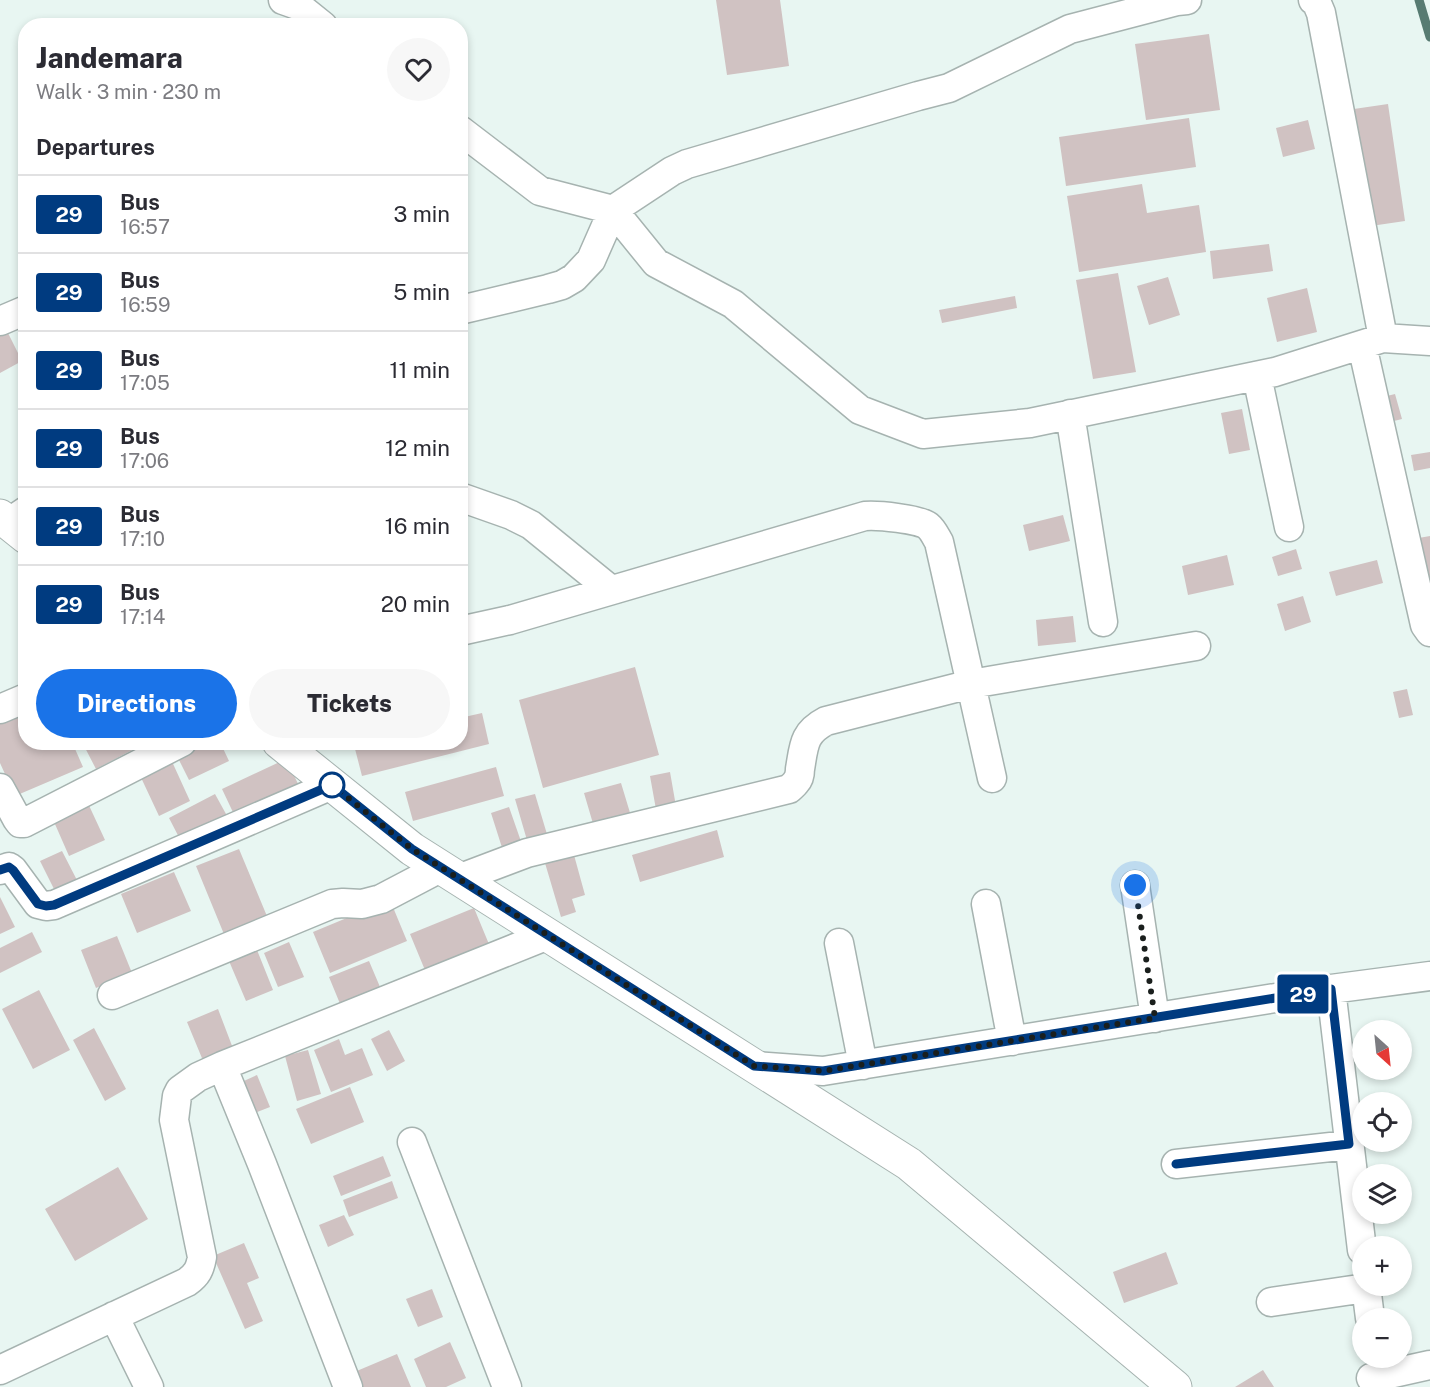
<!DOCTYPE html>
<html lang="en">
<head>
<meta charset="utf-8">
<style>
  :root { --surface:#fff; --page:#f7f7f7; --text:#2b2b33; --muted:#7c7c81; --line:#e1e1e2; --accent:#1a73e8 }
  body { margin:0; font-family:"Public Sans",sans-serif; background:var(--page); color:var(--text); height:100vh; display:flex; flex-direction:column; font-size:22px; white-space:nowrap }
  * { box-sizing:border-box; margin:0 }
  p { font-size:20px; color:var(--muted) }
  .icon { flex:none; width:33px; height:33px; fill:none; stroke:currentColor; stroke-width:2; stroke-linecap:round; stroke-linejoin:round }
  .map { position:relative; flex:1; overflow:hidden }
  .details { position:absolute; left:18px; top:18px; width:450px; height:732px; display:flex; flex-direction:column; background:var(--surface); border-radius:24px; box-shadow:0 3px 9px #0003 }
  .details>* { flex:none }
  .badge { padding:0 12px; border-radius:4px; font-size:21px; line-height:39px }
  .needle { width:39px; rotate:153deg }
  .buttons { position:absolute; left:1352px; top:1020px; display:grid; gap:12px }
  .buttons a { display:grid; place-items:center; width:60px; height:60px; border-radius:50%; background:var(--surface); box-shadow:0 3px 9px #0003; font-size:30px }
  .you { position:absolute; width:30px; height:30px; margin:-15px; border:4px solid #fff; border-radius:50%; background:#1a73e8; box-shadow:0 0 0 9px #1a73e833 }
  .map>.badge { position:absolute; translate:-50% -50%; box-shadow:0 0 0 3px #fff }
  h2 { padding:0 18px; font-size:22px; line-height:54px }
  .round { display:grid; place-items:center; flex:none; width:63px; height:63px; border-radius:32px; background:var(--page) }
  .overview { display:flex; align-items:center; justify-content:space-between; height:102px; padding:0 18px }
  h1 { font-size:28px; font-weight:800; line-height:45px }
  .action { display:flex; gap:12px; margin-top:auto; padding:12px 18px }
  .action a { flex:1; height:69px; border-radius:36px; background:var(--accent); color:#fff; font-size:24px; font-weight:800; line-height:69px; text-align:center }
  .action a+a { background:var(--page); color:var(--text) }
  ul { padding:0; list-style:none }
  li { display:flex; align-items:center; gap:18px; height:78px; padding:0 18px; border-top:2px solid var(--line) }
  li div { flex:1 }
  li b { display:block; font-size:22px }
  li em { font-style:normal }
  li .badge { min-width:66px; font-weight:700; text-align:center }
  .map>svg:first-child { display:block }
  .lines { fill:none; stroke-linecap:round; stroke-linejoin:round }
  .stream { stroke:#577b72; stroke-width:9 }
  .building { fill:#d0c2c2 }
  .minor-casing { stroke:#a6b3b0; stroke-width:31 }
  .tertiary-casing { stroke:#a6b3b0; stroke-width:35 }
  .minor { stroke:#fff; stroke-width:28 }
  .tertiary { stroke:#fff; stroke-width:33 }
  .line-casing { stroke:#fff; stroke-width:14 }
  .line { stroke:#003b80; stroke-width:9 }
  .walk { stroke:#1a1f1d; stroke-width:6; stroke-dasharray:0 10.8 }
  .stop-dot { fill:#fff; stroke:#003b80; stroke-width:3 }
</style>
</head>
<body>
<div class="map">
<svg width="1430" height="1387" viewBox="0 0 1430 1387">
  <rect width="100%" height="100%" fill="#e8f6f2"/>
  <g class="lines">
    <path class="stream" d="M1419,0L1430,37"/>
  </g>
  <path class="building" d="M716,0H780L789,66L727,75Z
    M1209,34L1220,110L1146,120L1135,44Z
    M1388,104L1405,221L1364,227L1347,110Z
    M1189,118L1196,167L1066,186L1059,137Z
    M1308,120L1315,149L1283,157L1276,128Z
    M1142,184L1147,213L1199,205L1206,252L1079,272L1067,196Z
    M1269,244L1273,271L1213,279L1210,251Z
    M1118,273L1136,372L1093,379L1076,280Z
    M1168,277L1180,315L1149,325L1137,286Z
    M1307,288L1317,332L1277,342L1267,298Z
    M1015,296L1017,308L942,323L939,310Z
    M5,327L22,361L0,373V330Z
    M1395,394L1402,419L1382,424L1375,399Z
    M1242,409L1250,450L1229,454L1221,413Z
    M1430,452V468L1414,471L1411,455Z
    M1063,515L1070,541L1029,551L1023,525Z
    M1430,536V587L1413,539Z
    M1296,549L1302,569L1278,576L1272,557Z
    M1227,555L1234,585L1188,595L1182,566Z
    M1377,560L1383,583L1336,596L1329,572Z
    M1303,596L1311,622L1285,631L1277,604Z
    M1073,616L1076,642L1038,646L1036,620Z
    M635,667L659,755L543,788L519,700Z
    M1407,689L1413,715L1399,718L1393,692Z
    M26,707V742H72L83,767L15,796L0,763V718Z
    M482,713L489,744L362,776L354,745L364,742H460V718Z
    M82,742H136L138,747L96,769Z
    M189,742H220L229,761L189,780L174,750Z
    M169,755L190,801L159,816L137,769Z
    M286,759L303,794L239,825L222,789Z
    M496,767L504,796L413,821L405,792Z
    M670,772L677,812L657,815L650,776Z
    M621,783L631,816L594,827L584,793Z
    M215,794L231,823L184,847L169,818Z
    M535,794L549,841L529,847L515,799Z
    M86,799L105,840L69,856L51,815Z
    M509,807L524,850L505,857L491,813Z
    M717,830L724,857L640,882L632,855Z
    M239,849L269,921L226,939L196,866Z
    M62,851L80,886L58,897L40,861Z
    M574,855L585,895L572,899L576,912L561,917L545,863Z
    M174,872L191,911L137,933L121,894Z
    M0,897L15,927L0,934Z
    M390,900L407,941L330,973L313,932Z
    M474,908L491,949L427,975L410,934Z
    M32,932L42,952L0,973V948Z
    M117,936L132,973L96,988L81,950Z
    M289,942L304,977L278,987L264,953Z
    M257,950L273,990L246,1001L229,961Z
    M369,961L383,994L343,1011L329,977Z
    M39,990L70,1050L33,1069L2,1009Z
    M218,1009L234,1051L204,1063L187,1022Z
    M94,1028L126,1089L105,1101L73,1040Z
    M389,1030L405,1061L387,1071L371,1039Z
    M339,1039L345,1055L362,1048L373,1075L331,1092L314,1050Z
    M308,1050L321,1094L297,1101L285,1056Z
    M257,1075L270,1107L247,1116L235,1085Z
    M350,1087L364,1122L311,1144L296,1109Z
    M383,1156L391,1176L341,1196L333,1176Z
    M118,1167L148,1219L75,1261L45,1209Z
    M392,1181L398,1198L349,1217L343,1200Z
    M344,1215L354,1235L328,1247L319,1225Z
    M244,1243L259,1278L247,1283L263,1321L245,1329L213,1256Z
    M1166,1252L1178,1284L1124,1303L1113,1272Z
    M432,1289L443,1317L418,1327L406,1299Z
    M450,1342L466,1378L446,1387H426L414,1359Z
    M397,1354L411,1387H358L352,1373Z
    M1263,1370L1274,1387H1235Z"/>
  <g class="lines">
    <defs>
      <path id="minor" d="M283,0L297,5L323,26
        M1313,0L1316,1L1321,13L1383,338
        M460,130L540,191L613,210L656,263L733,304L860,410L923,434L1030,423L1275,372L1383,338L1430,341
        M460,310L548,289L562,285L574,278L591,260L613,210L672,171L687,164L918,96L949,88L1070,29L1177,1L1187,0
        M0,321L26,310
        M1362,345L1425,625L1430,632
        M1257,376L1289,527
        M1070,414L1103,622
        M460,497L511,515L531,525L611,590
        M8,523L26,511
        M460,631L510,620L865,516C878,515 919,519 928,526C933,530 936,537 939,542L992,778
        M0,709L26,698
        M0,788L17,819L20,823H24L182,742
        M0,870L9,867L13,870L38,904L46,906L54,905L332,785
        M458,879L527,853L789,789C791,787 794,785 796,782C799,779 800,773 800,769C804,746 803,733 826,721L971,684L1196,646
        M1135,885L1155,1018
        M986,904L1012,1041
        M839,943L863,1065
        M1331,989L1362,1250
        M112,995L332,904L343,903L362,904L381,899L440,868
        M222,1066L262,1164L348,1387
        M754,1066L823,1071L1331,989L1430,976
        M412,1142L507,1387
        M1176,1164L1349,1145
        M1366,1286L1370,1318
        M1271,1302L1366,1288
        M114,1316L149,1387
        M0,1370L187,1282C197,1275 200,1269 202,1257L174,1120L177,1096L180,1090L198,1077L222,1066L548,935
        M1371,1378L1430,1365"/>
      <path id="tertiary" d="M0,516L26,537
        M279,742L412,849L909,1164L1175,1387"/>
    </defs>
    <use href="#minor" class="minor-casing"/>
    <use href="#tertiary" class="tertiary-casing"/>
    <use href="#minor" class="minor"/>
    <use href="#tertiary" class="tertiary"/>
  </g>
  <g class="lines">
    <defs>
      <path id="line" d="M0,870L9,867L13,870L38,904L46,906L54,905L332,785L412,849L754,1066L823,1071L1331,989L1349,1144L1176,1164"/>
    </defs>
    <use href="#line" class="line-casing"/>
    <use href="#line" class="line"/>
    <path class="walk" d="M332,785L412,849L754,1066L823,1071L1155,1018L1135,885"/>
  </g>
  <circle class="stop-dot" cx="332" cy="785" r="12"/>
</svg>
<div class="buttons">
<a><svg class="needle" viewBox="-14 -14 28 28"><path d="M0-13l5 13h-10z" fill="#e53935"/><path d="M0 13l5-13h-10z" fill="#7c7c81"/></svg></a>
<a><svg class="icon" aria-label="locate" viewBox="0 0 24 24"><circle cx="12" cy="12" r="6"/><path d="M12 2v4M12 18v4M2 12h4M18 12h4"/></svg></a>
<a><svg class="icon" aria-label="layers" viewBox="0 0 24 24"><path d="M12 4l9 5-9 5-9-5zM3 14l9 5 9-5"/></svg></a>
<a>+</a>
<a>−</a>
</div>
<div class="you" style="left:1135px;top:885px"></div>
<b class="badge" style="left:1303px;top:994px;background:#003b80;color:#fff">29</b>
<section class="details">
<div class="overview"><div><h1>Jandemara</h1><p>Walk · 3 min · 230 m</p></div><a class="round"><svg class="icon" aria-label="heart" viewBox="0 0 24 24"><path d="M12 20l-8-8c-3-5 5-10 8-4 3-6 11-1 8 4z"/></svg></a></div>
<h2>Departures</h2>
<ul>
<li><span class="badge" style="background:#003b80;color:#fff">29</span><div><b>Bus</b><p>16:57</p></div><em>3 min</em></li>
<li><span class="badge" style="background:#003b80;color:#fff">29</span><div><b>Bus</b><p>16:59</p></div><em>5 min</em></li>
<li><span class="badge" style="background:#003b80;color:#fff">29</span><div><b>Bus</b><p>17:05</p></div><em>11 min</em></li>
<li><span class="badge" style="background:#003b80;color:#fff">29</span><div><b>Bus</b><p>17:06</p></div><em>12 min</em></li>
<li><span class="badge" style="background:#003b80;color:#fff">29</span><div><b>Bus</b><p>17:10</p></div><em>16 min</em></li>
<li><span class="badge" style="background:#003b80;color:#fff">29</span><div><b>Bus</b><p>17:14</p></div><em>20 min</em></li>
</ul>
<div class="action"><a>Directions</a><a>Tickets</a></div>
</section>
</div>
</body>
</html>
